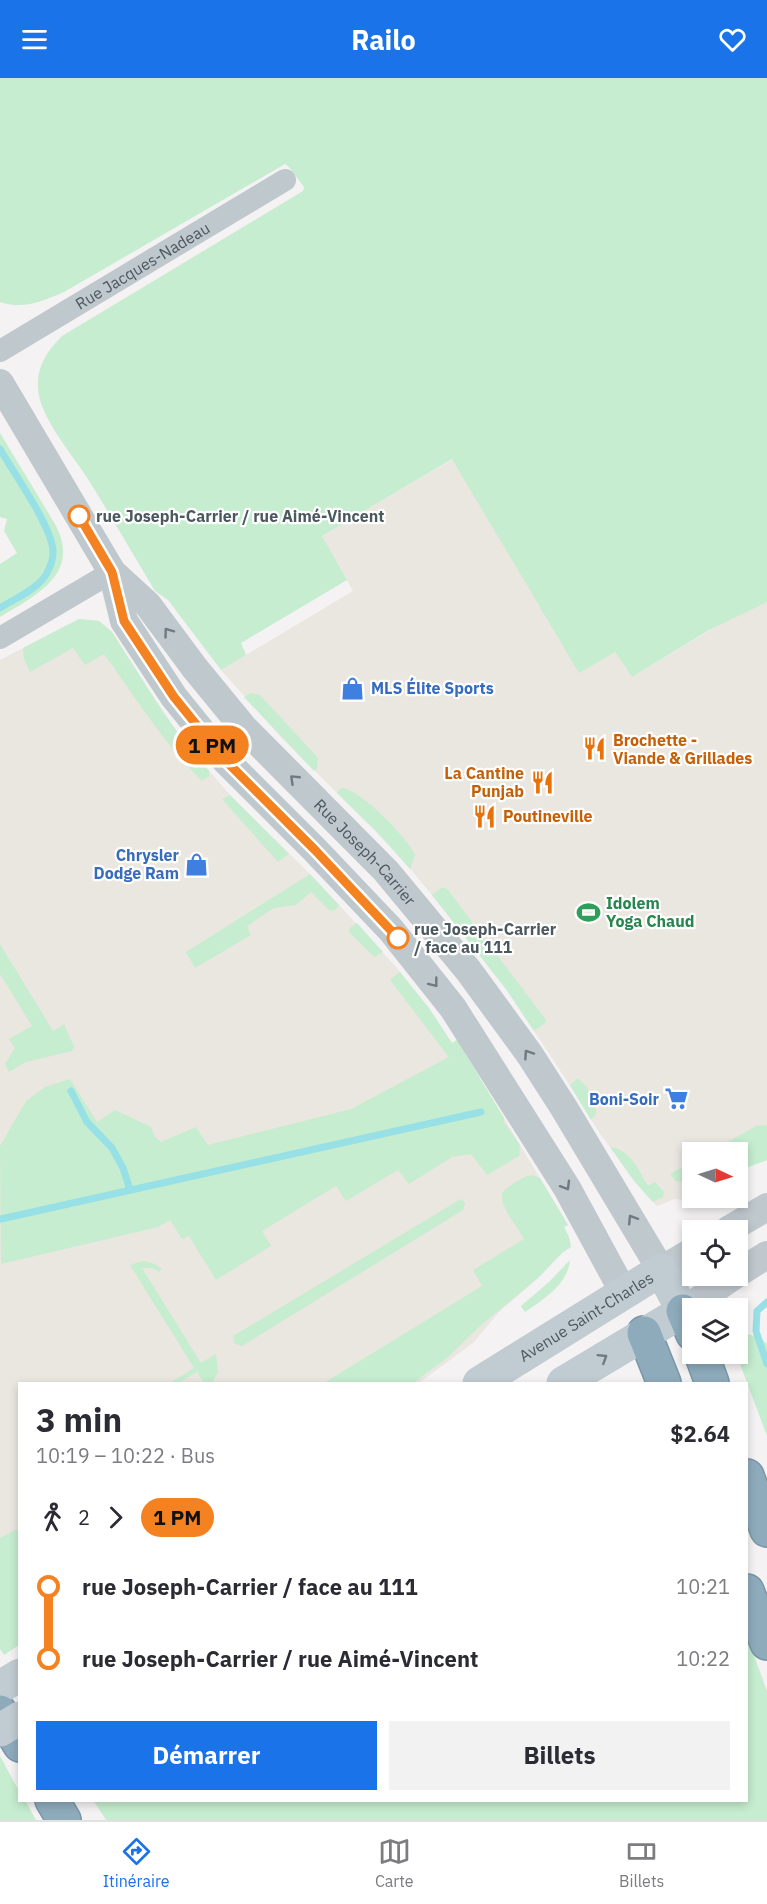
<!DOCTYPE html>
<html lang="fr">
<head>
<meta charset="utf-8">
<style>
  :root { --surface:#fff; --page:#f2f2f3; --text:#2b2b33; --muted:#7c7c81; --line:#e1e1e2; --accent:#1a73e8 }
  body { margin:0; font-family:"IBM Plex Sans",sans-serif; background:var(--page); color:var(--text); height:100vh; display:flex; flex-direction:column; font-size:22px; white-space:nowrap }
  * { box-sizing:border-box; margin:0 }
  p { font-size:20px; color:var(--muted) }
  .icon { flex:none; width:33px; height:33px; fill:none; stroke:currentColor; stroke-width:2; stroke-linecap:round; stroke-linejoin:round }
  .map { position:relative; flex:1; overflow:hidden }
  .drawer { position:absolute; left:18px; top:1304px; width:730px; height:420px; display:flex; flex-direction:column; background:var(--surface); border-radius:0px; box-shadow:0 3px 9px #0003 }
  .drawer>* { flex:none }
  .badge { padding:0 12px; border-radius:20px; font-size:21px; line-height:39px }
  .needle { width:39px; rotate:94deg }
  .fabs { position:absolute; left:682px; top:1064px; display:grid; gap:12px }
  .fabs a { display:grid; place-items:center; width:66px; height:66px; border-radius:0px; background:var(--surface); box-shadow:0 3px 9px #0003; font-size:30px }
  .map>.badge { position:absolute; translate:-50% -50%; box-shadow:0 0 0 3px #fff }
  .legs { display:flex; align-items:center; gap:9px; height:66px; padding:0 18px; font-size:20px }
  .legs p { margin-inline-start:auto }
  .summary { display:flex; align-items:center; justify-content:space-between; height:102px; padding:0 18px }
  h1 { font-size:33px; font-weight:700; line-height:45px }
  .primary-button { display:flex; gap:12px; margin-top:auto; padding:12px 18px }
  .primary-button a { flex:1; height:69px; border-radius:0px; background:var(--accent); color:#fff; font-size:24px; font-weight:700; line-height:69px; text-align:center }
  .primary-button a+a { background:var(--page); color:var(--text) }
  ul { padding:0 18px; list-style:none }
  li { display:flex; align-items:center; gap:21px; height:72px; font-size:22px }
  li i { display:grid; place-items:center; width:9px; height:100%; margin:0 8px; background:currentColor }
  li i::after { content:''; width:15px; height:15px; margin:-8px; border:4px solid; border-radius:50%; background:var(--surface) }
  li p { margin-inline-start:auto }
  li:first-child i { background:linear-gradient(#0000 50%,currentColor 0) }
  li:last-child i { background:linear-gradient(currentColor 50%,#0000 0) }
  header { display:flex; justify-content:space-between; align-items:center; height:78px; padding:0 18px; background:var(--accent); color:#fff; font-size:27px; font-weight:700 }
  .dock { display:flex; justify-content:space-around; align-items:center; height:84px; border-top:2px solid var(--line); background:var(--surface); font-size:16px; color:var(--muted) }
  .dock a { display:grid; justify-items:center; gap:3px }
  .dock .on { color:var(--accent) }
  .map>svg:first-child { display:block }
  .commercial { fill:#eae6e0 }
  .green { fill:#c6edcf }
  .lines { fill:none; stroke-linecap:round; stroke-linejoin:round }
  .stream { stroke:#96e0e6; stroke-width:7 }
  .motorway-casing { stroke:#7a96a8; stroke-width:36 }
  .minor { stroke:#bfc8cd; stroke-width:22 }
  .tertiary { stroke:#bfc8cd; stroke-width:28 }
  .secondary { stroke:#c0cbd2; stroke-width:33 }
  .motorway { stroke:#8eabbc; stroke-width:33 }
  .secondary-bridge { stroke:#c0cbd2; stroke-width:33 }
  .oneway { stroke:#6e7a7f }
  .oneway2 { stroke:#6e7a81 }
  .line-1-casing { stroke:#fff; stroke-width:14 }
  .line-1 { stroke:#f58220; stroke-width:9 }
  .stop-1-dot { fill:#fff; stroke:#f58220; stroke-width:3 }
  .labels { text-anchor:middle; stroke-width:4.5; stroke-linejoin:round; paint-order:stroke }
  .street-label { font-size:16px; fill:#4b585e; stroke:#fff }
  .stop-label { font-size:16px; font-weight:bold; fill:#4b585e; stroke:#fff; text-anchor:start }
  .shop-label { font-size:16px; font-weight:bold; fill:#366cbe; stroke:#fff; text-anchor:end }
  .food-label { font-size:16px; font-weight:bold; fill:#c56008; stroke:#fff; text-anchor:start }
  .leisure-label { font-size:16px; font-weight:bold; fill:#27864d; stroke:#fff; text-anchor:start }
</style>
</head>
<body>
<header><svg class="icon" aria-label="menu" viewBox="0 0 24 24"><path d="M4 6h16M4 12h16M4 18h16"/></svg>Railo<svg class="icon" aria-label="heart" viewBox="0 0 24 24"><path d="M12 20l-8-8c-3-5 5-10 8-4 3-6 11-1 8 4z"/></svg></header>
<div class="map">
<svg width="767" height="1742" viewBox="0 0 767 1742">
  <rect width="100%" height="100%" fill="#f4f2f3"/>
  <path class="commercial" d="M453,381L579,594L615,574L632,599L767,518V1082L744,1089L738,1094V1074H693V1119H708L698,1123L675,1121L657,1128L647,1118L601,1057L556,986L506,911L432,817L397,775L280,658L221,592L353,513L322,458Z
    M79,541L99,543L112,554L142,603L186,666L230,717L313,799L396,889L452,965L457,962L568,1147L564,1149L569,1159L571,1169L563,1174L538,1200L499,1234L474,1264L419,1305H20L19,1507L0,1474V582Z"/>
  <path class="green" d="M0,0H767V524L709,552L632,599L615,574L579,595L452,381L322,458L347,502L241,565L246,577L221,592L168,522L155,513C132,475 110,436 86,398C71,375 39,338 38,310C37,287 47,274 62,258L303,113L304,109L288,88L285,86L64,214C43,223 23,232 0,224Z
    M0,355L55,446C82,496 36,517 0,539V486L17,475L4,453L7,441L0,439Z
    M79,541L99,543L112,554L163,634L186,666L209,693V698L202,703C164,666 136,620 104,576L85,587L73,570L30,594L24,581L23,570Z
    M251,615L260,617L318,680L317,691L314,693L244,619Z
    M341,710C358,709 409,761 415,777L410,791L376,753L337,715Z
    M230,717L289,776L278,784L222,721Z
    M310,796L339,827L335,832L330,833L311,814L296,827L274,830L247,848L251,857L195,890L186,874Z
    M441,810H445L448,812L546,942L545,945L534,953L506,911L432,817Z
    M357,845L383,874L374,879L349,854L350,850Z
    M0,866L53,953L64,946L74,969L72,973L26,984L9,994L5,986L15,970L9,961L32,948L0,896Z
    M400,894L429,930L452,965L457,962L504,1040V1044L520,1067L519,1078L487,1097L471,1076L452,1079L409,1106L398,1092L346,1123L336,1108L262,1153L271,1168L216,1202L189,1158L182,1161L170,1142L158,1149L1,1186L0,1068L26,1023L45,1009L70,1001L97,1044L115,1032L151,1049L155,1059L161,1064L196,1049L208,1067L351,1031L449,979L390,902Z
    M577,1001C587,1004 597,1026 596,1036L591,1042L570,1007Z
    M767,1047V1082L741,1092L738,1088V1074H729L724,1066L756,1048Z
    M610,1069C631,1072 638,1091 648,1108L655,1104L664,1114L663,1119L653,1124L634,1103Z
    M693,1083V1101L683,1104L676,1103L670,1096Z
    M532,1097L540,1100L568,1147L564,1149L569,1159L571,1169L563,1174L538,1200L480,1248L448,1279L413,1305H324L482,1208L473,1192L524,1161C519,1151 497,1125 503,1114C505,1110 511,1108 514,1105C520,1102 525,1098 532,1097Z
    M461,1121L465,1125L463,1132L242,1268L234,1265L233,1258Z
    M570,1182C568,1206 543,1222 525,1234L521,1228L549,1204Z
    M143,1183L155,1186L162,1191L159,1194L152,1190H142L201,1285L216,1276L218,1294L212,1305H204L197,1294L178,1305H170L194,1290L130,1187Z
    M738,1253L760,1260L767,1266V1358L736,1275H738Z
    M17,1451L20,1455L19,1567L4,1577L0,1571V1460Z
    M747,1558L767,1613V1742H106L93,1722H747Z
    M0,1678L19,1713L20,1722H25L36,1742H0Z"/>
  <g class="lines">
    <path class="stream" d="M0,371C13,394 54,451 53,475C53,483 48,495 43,501C32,514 14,521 0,530
      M71,1013L87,1044L112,1070L123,1090L130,1112
      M1,1141L481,1034
      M767,1224L757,1233L756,1253L767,1286"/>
    <defs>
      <path id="motorway" d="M683,1233L693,1256
        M644,1255L664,1305
        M701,1275L712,1305
        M747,1398L767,1452
        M747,1513L767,1565
        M0,1634L20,1667
        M52,1722L64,1742"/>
    </defs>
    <use href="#motorway" class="motorway-casing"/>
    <g class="minor">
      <path id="s1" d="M0,273L285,102"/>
      <path d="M0,560L112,494"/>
    </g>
    <g class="tertiary">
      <path id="s2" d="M0,305L112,494L148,527L194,589L244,650L386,793L468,892L530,977L564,1030L661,1192L693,1173"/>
      <path d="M112,494L124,543L174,619L225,682L315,772L391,852L453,930L567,1110L624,1215"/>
      <path d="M728,1152L767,1129"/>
      <path d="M738,1195L767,1177"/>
      <path d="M683,1233L735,1197"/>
    </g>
    <g class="secondary">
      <path id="s3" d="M479,1305L661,1192L683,1233L563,1305"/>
      <path d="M0,1609L20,1597"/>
    </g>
    <use href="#motorway" class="motorway"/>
    <path class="secondary-bridge" d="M0,1652L20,1640"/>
  </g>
  <defs><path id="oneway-chevron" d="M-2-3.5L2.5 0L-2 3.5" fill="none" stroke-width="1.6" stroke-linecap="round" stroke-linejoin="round" transform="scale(1.5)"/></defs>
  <g class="oneway">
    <use href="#oneway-chevron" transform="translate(168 554) rotate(-126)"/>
    <use href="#oneway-chevron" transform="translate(294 701) rotate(-136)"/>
    <use href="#oneway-chevron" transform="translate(434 905) rotate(52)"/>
    <use href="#oneway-chevron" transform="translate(528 976) rotate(-124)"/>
    <use href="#oneway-chevron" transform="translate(566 1108) rotate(59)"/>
    <use href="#oneway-chevron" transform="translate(632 1141) rotate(-122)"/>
  </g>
  <use class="oneway2" href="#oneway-chevron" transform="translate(603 1280) rotate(-32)"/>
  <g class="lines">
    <defs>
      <path id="line-1" d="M79,438L112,494L124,543L174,619L225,682L315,772L398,860"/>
    </defs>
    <use href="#line-1" class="line-1-casing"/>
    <use href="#line-1" class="line-1"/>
  </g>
  <defs>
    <symbol id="shop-bare" viewBox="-9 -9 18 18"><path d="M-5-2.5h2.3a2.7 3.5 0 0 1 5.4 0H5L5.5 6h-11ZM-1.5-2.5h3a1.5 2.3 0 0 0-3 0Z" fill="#3f7fe0" stroke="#fff" stroke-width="2.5" paint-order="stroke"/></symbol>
    <symbol id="restaurant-bare" viewBox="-9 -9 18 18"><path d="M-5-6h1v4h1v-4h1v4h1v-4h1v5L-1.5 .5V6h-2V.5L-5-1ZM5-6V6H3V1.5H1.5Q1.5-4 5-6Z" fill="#e8710a" stroke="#fff" stroke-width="2.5" paint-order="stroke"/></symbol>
    <symbol id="stadium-bare" viewBox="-9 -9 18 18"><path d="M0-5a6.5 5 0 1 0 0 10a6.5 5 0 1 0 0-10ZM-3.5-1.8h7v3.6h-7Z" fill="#2e9e5b" stroke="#fff" stroke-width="2.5" paint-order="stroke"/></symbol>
    <symbol id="supermarket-bare" viewBox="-9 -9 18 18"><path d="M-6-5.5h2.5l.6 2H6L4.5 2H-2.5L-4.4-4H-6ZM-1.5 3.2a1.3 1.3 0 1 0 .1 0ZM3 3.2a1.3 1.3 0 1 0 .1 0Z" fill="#3f7fe0" stroke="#fff" stroke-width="2.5" paint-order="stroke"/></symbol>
  </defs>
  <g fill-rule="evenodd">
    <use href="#shop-bare" x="336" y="594" width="33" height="33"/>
    <use href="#restaurant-bare" x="578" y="654" width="33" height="33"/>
    <use href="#restaurant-bare" x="526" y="688" width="33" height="33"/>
    <use href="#restaurant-bare" x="468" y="722" width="33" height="33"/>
    <use href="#shop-bare" x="180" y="770" width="33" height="33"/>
    <use href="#stadium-bare" x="572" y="818" width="33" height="33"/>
    <use href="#supermarket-bare" x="660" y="1004" width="33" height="33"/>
  </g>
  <g class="stop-1-dot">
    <circle cx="79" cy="438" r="10"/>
    <circle cx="398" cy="860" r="10"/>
  </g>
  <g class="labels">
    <g class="street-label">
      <text dy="6" stroke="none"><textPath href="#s1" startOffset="166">Rue Jacques-Nadeau</textPath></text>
      <text dy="6" stroke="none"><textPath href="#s2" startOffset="598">Rue Joseph-Carrier</textPath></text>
      <text dy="6" stroke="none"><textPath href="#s3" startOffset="126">Avenue Saint-Charles</textPath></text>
    </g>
    <g class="stop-label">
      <text x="96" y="444">rue Joseph-Carrier / rue Aimé-Vincent</text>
      <text x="414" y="857">rue Joseph-Carrier<tspan x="414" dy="18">/ face au 111</tspan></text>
    </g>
    <g class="shop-label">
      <text x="371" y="616" text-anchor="start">MLS Élite Sports</text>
      <text x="179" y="783">Chrysler<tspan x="179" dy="18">Dodge Ram</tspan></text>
      <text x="659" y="1027">Boni-Soir</text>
    </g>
    <g class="food-label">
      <text x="613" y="668">Brochette -<tspan x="613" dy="18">Viande &amp; Grillades</tspan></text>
      <text x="524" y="701" text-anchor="end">La Cantine<tspan x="524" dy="18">Punjab</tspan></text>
      <text x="503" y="744">Poutineville</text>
    </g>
    <g class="leisure-label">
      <text x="606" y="831">Idolem<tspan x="606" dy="18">Yoga Chaud</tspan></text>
    </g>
  </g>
</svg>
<div class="fabs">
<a><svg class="needle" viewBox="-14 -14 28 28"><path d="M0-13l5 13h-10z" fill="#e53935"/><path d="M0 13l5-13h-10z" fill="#7c7c81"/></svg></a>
<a><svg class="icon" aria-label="locate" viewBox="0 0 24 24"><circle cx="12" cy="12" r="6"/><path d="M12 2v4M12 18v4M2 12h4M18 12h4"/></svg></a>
<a><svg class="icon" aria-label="layers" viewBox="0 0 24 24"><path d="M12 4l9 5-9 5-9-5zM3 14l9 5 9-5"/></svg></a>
</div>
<b class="badge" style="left:212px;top:667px;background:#f58220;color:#111">1 PM</b>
<section class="drawer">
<div class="summary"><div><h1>3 min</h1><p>10:19 – 10:22 · Bus</p></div><b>$2.64</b></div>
<div class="legs"><svg class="icon" aria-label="walk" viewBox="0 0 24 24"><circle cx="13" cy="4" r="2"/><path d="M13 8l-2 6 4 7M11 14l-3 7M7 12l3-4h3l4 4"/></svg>2<svg class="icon" aria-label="forward" viewBox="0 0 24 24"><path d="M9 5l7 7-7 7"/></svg><b class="badge" style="background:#f58220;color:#111">1 PM</b></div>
<ul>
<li><i style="color:#f58220"></i><b>rue Joseph-Carrier / face au 111</b><p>10:21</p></li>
<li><i style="color:#f58220"></i><b>rue Joseph-Carrier / rue Aimé-Vincent</b><p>10:22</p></li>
</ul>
<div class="primary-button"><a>Démarrer</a><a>Billets</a></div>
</section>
</div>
<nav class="dock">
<a class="on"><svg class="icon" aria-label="directions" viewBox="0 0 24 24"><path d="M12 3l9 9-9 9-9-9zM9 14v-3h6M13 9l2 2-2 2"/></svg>Itinéraire</a>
<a><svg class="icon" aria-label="map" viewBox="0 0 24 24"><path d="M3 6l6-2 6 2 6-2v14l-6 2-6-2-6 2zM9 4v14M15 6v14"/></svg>Carte</a>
<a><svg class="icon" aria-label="tickets" viewBox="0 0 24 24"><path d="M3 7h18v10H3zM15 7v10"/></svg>Billets</a>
</nav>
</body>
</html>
